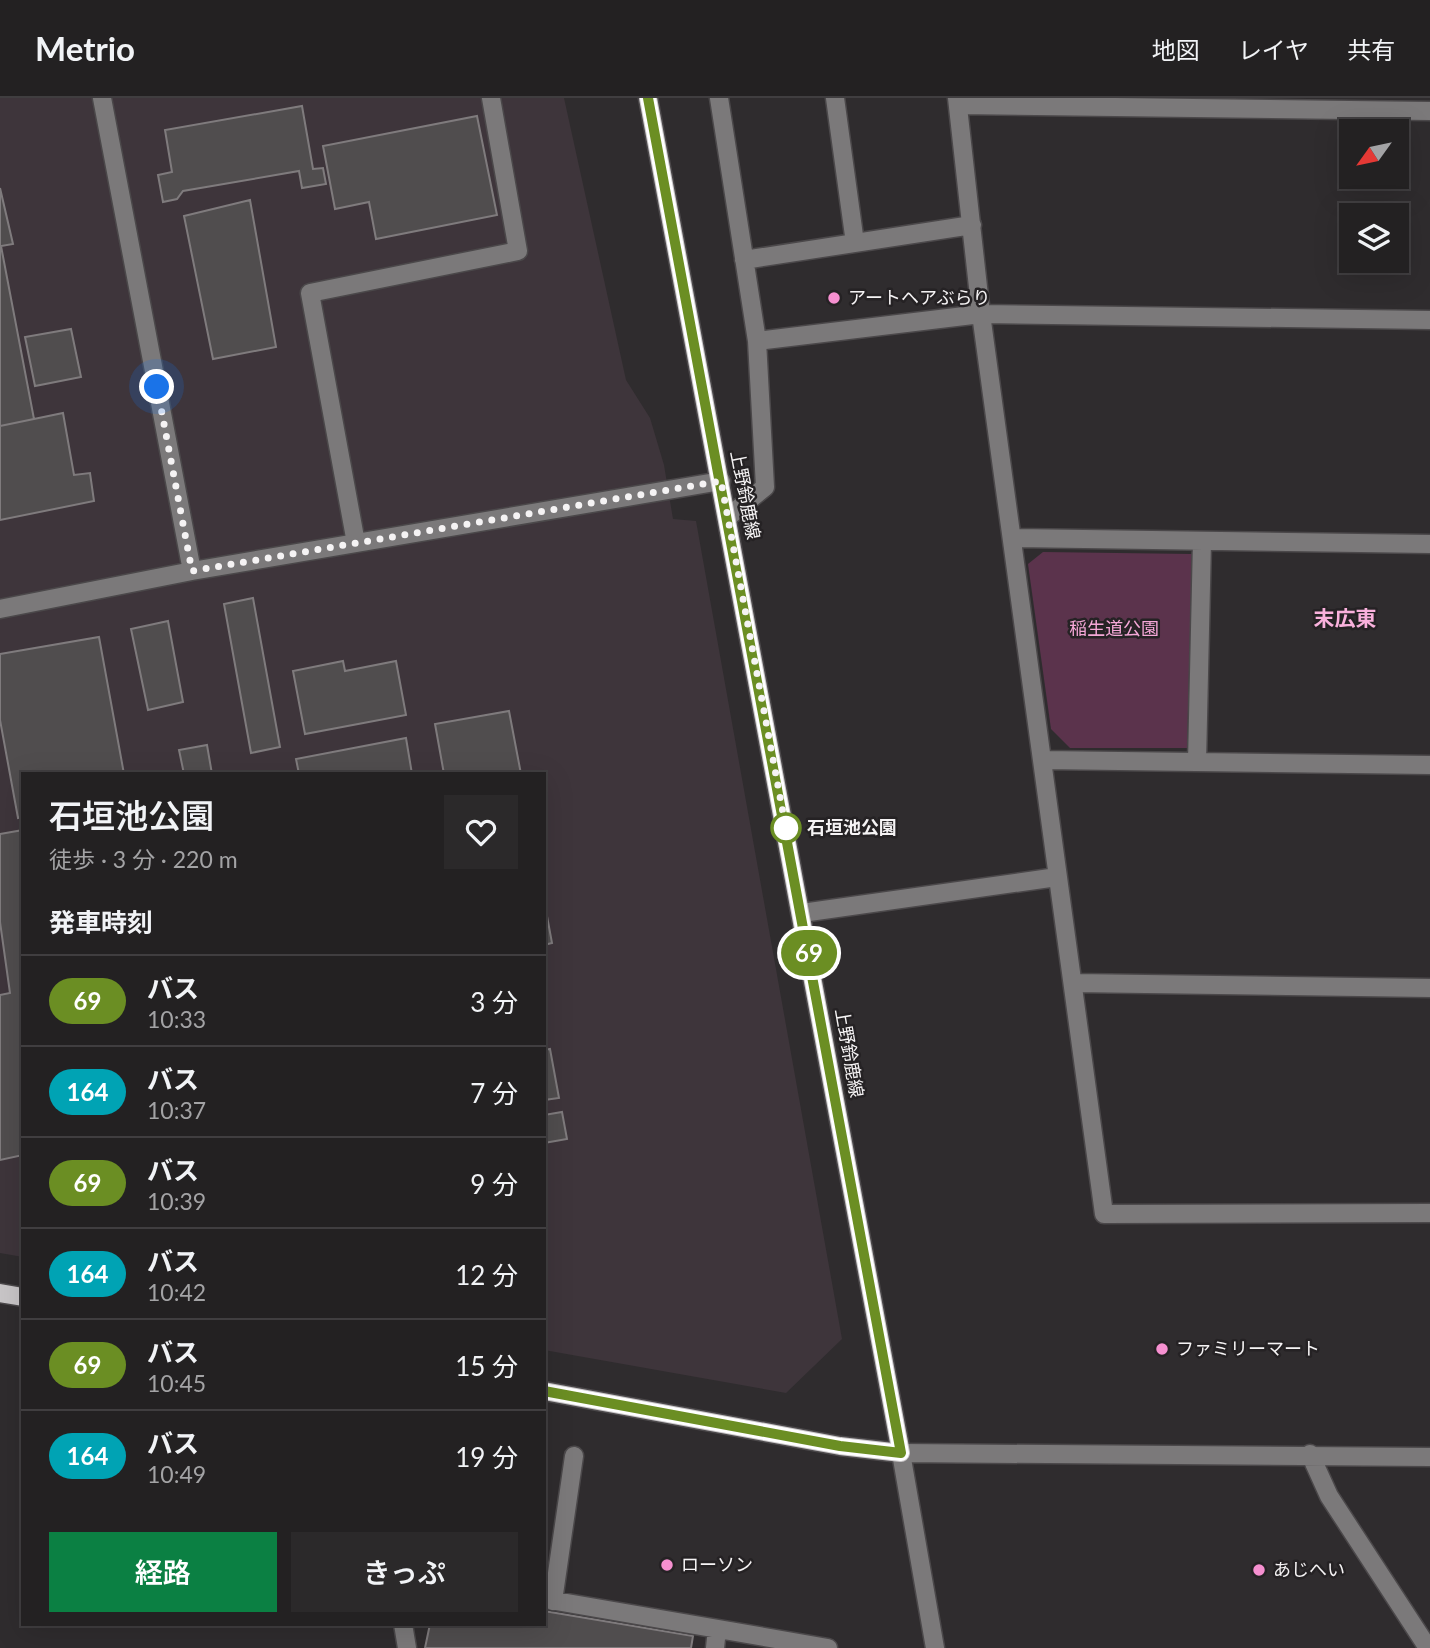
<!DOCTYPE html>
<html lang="ja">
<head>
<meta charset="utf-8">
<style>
  :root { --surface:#232122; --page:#2b292a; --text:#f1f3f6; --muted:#a3a3a5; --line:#403e40; --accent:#0b8043 }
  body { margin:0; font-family:Lato,"Noto Sans JP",sans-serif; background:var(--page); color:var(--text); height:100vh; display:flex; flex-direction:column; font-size:26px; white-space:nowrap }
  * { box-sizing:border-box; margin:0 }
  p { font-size:23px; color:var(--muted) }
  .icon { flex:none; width:38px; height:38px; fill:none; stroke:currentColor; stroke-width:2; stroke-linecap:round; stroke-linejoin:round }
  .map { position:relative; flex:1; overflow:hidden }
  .panel { position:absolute; left:21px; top:674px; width:525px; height:854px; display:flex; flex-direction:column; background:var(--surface); border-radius:0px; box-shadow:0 7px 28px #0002,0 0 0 2px var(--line) }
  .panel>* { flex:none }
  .badge { padding:0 14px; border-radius:23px; font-size:24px; line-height:46px }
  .needle { width:46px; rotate:237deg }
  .fabs { position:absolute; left:1339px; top:21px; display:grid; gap:14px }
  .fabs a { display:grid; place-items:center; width:70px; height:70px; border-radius:0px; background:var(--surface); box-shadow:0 7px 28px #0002,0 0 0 2px var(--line); font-size:35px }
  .you { position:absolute; width:35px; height:35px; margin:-18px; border:5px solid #fff; border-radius:50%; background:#1a73e8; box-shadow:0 0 0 10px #1a73e833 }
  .map>.badge { position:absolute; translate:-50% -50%; box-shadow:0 0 0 4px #fff }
  h2 { padding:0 28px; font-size:26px; line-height:63px }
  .round { display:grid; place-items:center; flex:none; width:74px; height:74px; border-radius:0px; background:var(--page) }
  .overview { display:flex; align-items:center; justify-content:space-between; height:119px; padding:0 28px }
  h1 { font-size:33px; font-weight:600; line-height:52px }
  .primary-button { display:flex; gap:14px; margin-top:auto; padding:14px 28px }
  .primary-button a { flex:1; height:80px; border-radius:0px; background:var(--accent); color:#fff; font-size:28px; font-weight:600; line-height:80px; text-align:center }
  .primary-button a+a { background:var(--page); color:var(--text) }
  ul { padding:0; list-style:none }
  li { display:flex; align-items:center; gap:21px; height:91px; padding:0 28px; border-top:2px solid var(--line) }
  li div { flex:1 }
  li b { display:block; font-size:26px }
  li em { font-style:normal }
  li .badge { min-width:77px; font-weight:700; text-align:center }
  header { display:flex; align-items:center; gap:42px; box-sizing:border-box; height:98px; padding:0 35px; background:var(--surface); border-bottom:2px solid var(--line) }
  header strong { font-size:33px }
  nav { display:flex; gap:38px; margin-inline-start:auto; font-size:24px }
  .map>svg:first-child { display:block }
  .built { fill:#3e353b }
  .green { fill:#5b334c }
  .building { fill:#504d4e; stroke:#7f7b7d; stroke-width:2 }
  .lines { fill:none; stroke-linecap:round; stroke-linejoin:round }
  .minor-casing { stroke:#4b484a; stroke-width:21 }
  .major-casing { stroke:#4b484a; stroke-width:21 }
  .minor { stroke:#7b797a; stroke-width:18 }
  .major { stroke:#c9c6c8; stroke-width:18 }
  .line-casing { stroke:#fff; stroke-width:16 }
  .line { stroke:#6b8e23; stroke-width:10 }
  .walk { stroke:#f5f3f4; stroke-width:7; stroke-dasharray:0 12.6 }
  .poi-dot { fill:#f690d0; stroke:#252224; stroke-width:2.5 }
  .stop-dot { fill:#fff; stroke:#6b8e23; stroke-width:3.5 }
  .labels { text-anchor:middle; stroke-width:5; stroke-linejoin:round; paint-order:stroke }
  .poi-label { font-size:18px; fill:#f5f3f4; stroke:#252224; text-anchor:start }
  .street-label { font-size:18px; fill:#f5f3f4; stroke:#252224 }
  .park-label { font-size:18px; fill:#f5a7d7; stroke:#252224 }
  .stop-label { font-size:18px; font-weight:bold; fill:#f5f3f4; stroke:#252224; text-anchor:start }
  .quarter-label { font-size:21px; font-weight:bold; fill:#f9b1dc; stroke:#252224 }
</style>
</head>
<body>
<header>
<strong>Metrio</strong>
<nav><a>地図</a><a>レイヤ</a><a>共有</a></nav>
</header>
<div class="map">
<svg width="1430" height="1550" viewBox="0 0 1430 1550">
  <rect width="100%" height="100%" fill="#2f2c2e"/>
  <path class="built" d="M0,0H564L626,282L650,320L664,367L673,421L696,423L842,1241L786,1295L544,1252V676H23V1159L0,1155Z"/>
  <path class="green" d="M1043,454L1192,456L1187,650H1070L1051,631L1028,466Z"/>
  <path class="building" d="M302,8L313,71L323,70L326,86L302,90L299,73L183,93L177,101L163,104L158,77L172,74L165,32Z
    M477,18L497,117L376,141L369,104L335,111L323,48Z
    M0,90L13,146L1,148L34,321L0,328Z
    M250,102L276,249L213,261L184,118Z
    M71,231L81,279L35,288L25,239Z
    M63,315L74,377L90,375L94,403L0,422V328Z
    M253,500L280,649L251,655L224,506Z
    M168,523L183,604L148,612L131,531Z
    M99,539L124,676H23V719L18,720L0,622V556Z
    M343,563L345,573L396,563L406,617L305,636L293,573Z
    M509,613L521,676H444L435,626Z
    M406,640L412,676H299L296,661Z
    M207,647L212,676H184L179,652Z
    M23,732V1057L0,1062V897L10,895L0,824V736Z
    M544,802L552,845L544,847Z
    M550,951L559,1000L544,1002V952Z
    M562,1014L567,1041L544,1045V1017Z
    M544,1513L693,1538L691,1550H425L430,1526H544Z"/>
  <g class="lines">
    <defs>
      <path id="minor" d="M102,0L192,473
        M719,0L757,243L765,389L728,419
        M835,0L855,145
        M957,0L981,216L1104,1116L1430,1115
        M958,7L1430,13
        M744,162L972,127
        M757,243L981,216L1430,222
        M1012,440L1430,446
        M356,445L310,195L518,153L491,0
        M0,511L192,473L721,383
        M1043,662L1430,667
        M1197,664L1202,443
        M802,815L1057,779
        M1074,885L1430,890
        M1310,1356L1329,1398L1428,1550
        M544,1501L828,1550
        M553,1503L574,1358
        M403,1526L407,1550
        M715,1550L717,1531
        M935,1550L901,1355L1430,1359"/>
      <path id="major" d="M0,1195L23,1199
        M544,1293L840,1348L901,1355L648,0"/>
    </defs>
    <use href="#minor" class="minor-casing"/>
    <use href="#major" class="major-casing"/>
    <use href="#minor" class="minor"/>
    <use href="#major" class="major"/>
  </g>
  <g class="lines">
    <defs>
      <path id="line" d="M544,1293L840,1348L901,1355L648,0"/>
    </defs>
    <use href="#line" class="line-casing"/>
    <use href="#line" class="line"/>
    <path class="walk" d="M157,289L192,473L721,383L787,736L786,730"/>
  </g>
  <g class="poi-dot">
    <circle cx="834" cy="200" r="7"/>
    <circle cx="1162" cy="1251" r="7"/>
    <circle cx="667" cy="1467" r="7"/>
    <circle cx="1259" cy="1472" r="7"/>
  </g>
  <circle class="stop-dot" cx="786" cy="730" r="14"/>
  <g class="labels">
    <g class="poi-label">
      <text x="848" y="206">アートヘアぶらり</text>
      <text x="1176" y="1257">ファミリーマート</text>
      <text x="681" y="1473">ローソン</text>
      <text x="1273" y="1478">あじへい</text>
    </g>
    <g class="street-label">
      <text transform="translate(745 397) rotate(79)" y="6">上野鈴鹿線</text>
      <text transform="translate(849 955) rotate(80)" y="6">上野鈴鹿線</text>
    </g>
    <g class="park-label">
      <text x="1114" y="537">稲生道公園</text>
    </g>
    <g class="stop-label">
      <text x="807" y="736">石垣池公園</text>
    </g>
    <g class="quarter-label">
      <text x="1345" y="528">末広東</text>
    </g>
  </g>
</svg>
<div class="fabs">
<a><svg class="needle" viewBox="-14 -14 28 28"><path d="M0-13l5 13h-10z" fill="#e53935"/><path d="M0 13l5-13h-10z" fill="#a3a3a5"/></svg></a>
<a><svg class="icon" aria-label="layers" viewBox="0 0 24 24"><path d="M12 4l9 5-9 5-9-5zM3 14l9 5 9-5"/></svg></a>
</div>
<div class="you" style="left:157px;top:289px"></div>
<b class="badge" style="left:809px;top:855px;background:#6b8e23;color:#fff">69</b>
<section class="panel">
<div class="overview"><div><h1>石垣池公園</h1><p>徒歩 · 3 分 · 220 m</p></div><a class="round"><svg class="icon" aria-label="heart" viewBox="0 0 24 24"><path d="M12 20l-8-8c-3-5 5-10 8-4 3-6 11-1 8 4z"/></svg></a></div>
<h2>発車時刻</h2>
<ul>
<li><span class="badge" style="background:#6b8e23;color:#fff">69</span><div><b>バス</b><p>10:33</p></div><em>3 分</em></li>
<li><span class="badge" style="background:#00a3b4;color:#fff">164</span><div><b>バス</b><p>10:37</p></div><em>7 分</em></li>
<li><span class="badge" style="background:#6b8e23;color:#fff">69</span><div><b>バス</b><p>10:39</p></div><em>9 分</em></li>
<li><span class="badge" style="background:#00a3b4;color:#fff">164</span><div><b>バス</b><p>10:42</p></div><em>12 分</em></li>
<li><span class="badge" style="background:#6b8e23;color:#fff">69</span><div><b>バス</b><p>10:45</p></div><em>15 分</em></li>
<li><span class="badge" style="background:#00a3b4;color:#fff">164</span><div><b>バス</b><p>10:49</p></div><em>19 分</em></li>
</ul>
<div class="primary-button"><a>経路</a><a>きっぷ</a></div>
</section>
</div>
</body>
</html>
